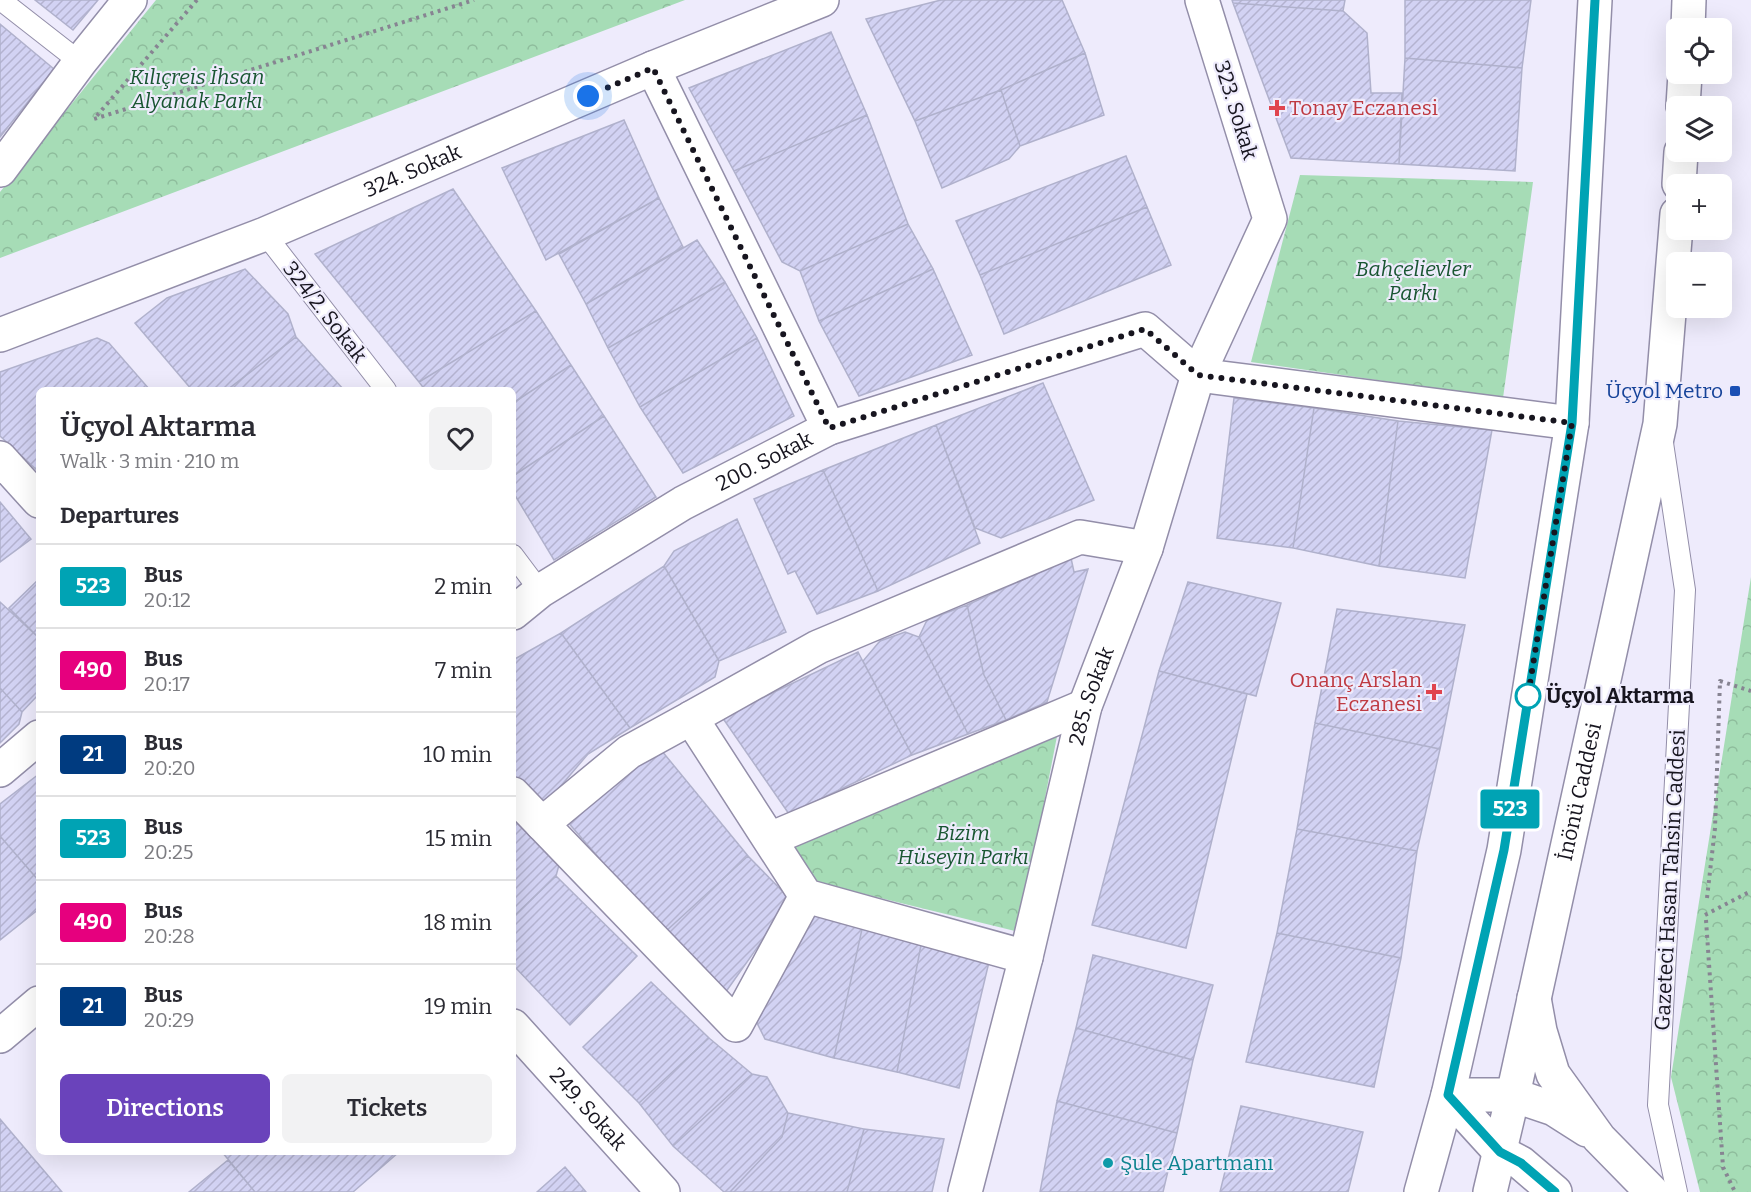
<!DOCTYPE html>
<html lang="en">
<head>
<meta charset="utf-8">
<style>
  :root { --surface:#fff; --page:#f2f2f3; --text:#2b2b33; --muted:#7c7c81; --line:#e1e1e2; --accent:#6a43bb }
  body { margin:0; font-family:Bitter,serif; background:var(--page); color:var(--text); height:100vh; display:flex; flex-direction:column; font-size:22px; white-space:nowrap }
  * { box-sizing:border-box; margin:0 }
  p { font-size:20px; color:var(--muted) }
  .icon { flex:none; width:33px; height:33px; fill:none; stroke:currentColor; stroke-width:2; stroke-linecap:round; stroke-linejoin:round }
  .map { position:relative; flex:1; overflow:hidden }
  .sheet { position:absolute; left:36px; top:387px; width:480px; height:768px; display:flex; flex-direction:column; background:var(--surface); border-radius:9px; box-shadow:0 6px 24px #0002 }
  .sheet>* { flex:none }
  .badge { padding:0 12px; border-radius:4px; font-size:21px; line-height:39px }
  .fabs { position:absolute; left:1666px; top:18px; display:grid; gap:12px }
  .fabs a { display:grid; place-items:center; width:66px; height:66px; border-radius:9px; background:var(--surface); box-shadow:0 6px 24px #0002; font-size:30px }
  .you { position:absolute; width:30px; height:30px; margin:-15px; border:4px solid #fff; border-radius:50%; background:#1a73e8; box-shadow:0 0 0 9px #1a73e833 }
  .map>.badge { position:absolute; translate:-50% -50%; box-shadow:0 0 0 3px #fff }
  h2 { padding:0 24px; font-size:22px; line-height:54px }
  .round { display:grid; place-items:center; flex:none; width:63px; height:63px; border-radius:9px; background:var(--page) }
  .head { display:flex; align-items:center; justify-content:space-between; height:102px; padding:0 24px }
  h1 { font-size:28px; font-weight:600; line-height:45px }
  .cta { display:flex; gap:12px; margin-top:auto; padding:12px 24px }
  .cta a { flex:1; height:69px; border-radius:9px; background:var(--accent); color:#fff; font-size:24px; font-weight:600; line-height:69px; text-align:center }
  .cta a+a { background:var(--page); color:var(--text) }
  ul { padding:0; list-style:none }
  li { display:flex; align-items:center; gap:18px; height:84px; padding:0 24px; border-top:2px solid var(--line) }
  li div { flex:1 }
  li b { display:block; font-size:22px }
  li em { font-style:normal }
  li .badge { min-width:66px; font-weight:700; text-align:center }
  .map>svg:first-child { display:block }
  .park { fill:url(#park-crowns) }
  .building { fill:url(#building-hatch); stroke:#b0b1cc; stroke-width:1.5 }
  .lines { fill:none; stroke-linecap:round; stroke-linejoin:round }
  .service-casing { stroke:#938ea9; stroke-width:22 }
  .minor-casing { stroke:#938ea9; stroke-width:36 }
  .secondary-casing { stroke:#938ea9; stroke-width:36 }
  .primary-casing { stroke:#938ea9; stroke-width:36 }
  .path { stroke:#878492; stroke-width:4; stroke-dasharray:3 4.5; stroke-linecap:butt }
  .service { stroke:#fff; stroke-width:20 }
  .minor { stroke:#fff; stroke-width:33 }
  .secondary { stroke:#fff; stroke-width:33 }
  .primary { stroke:#fff; stroke-width:33 }
  .line-casing { stroke:#fff; stroke-width:14 }
  .line { stroke:#00a3b4; stroke-width:9 }
  .walk { stroke:#17151f; stroke-width:6; stroke-dasharray:0 10.8 }
  .health-dot { fill:#e0444e; stroke:#eeebfc; stroke-width:2 }
  .transit-dot { fill:#1a4fb4; stroke:#eeebfc; stroke-width:2 }
  .stop-dot { fill:#fff; stroke:#00a3b4; stroke-width:3 }
  .culture-dot { fill:#0f9aa8; stroke:#eeebfc; stroke-width:2 }
  .labels { text-anchor:middle; stroke-width:4.5; stroke-linejoin:round; paint-order:stroke }
  .park-label { font-size:21px; font-style:italic; fill:#195632; stroke:#eeebfc }
  .health-label { font-size:21px; fill:#be3a42; stroke:#eeebfc; text-anchor:start }
  .street-label { font-size:21px; fill:#17151f; stroke:#eeebfc }
  .transit-label { font-size:21px; fill:#164399; stroke:#eeebfc; text-anchor:end }
  .stop-label { font-size:21px; font-weight:bold; fill:#17151f; stroke:#eeebfc; text-anchor:start }
  .culture-label { font-size:21px; fill:#0d838f; stroke:#eeebfc; text-anchor:start }
</style>
</head>
<body>
<div class="map">
<svg width="1751" height="1192" viewBox="0 0 1751 1192">
  <defs>
    <pattern id="park-crowns" width="20" height="18" patternUnits="userSpaceOnUse" patternTransform="scale(1.5)"><rect width="20" height="18" fill="#a6dcb6"/><path d="M2 6a3 3 0 1 1 6 0M12 15a3 3 0 1 1 6 0" fill="none" stroke="#8ebc9c"/></pattern>
    <pattern id="building-hatch" width="6" height="6" patternUnits="userSpaceOnUse" patternTransform="scale(1.5)"><rect width="6" height="6" fill="#d2d2f3"/><path d="M-1 1l2-2M0 6l6-6M5 7l2-2" fill="none" stroke="#b4b3d0"/></pattern>
  </defs>
  <rect width="100%" height="100%" fill="#eeebfc"/>
  <path class="park" d="M156,0H685L0,258V192Z
    M1300,175L1533,182L1503,398L1251,362Z
    M1751,577V1192H1700L1671,1077Z
    M1059,726L1019,932L815,882L783,843Z"/>
  <path class="building" d="M35,0H98L73,30Z
    M941,0H1062L1085,53L1001,90L915,121L866,19Z
    M1232,0H1345L1343,11L1233,3Z
    M1405,0H1531L1522,68L1405,58Z
    M1233,3L1343,11L1367,33L1371,93H1402L1399,164L1291,158Z
    M0,24L54,69L0,137Z
    M831,32L867,115L734,171L689,88Z
    M1085,53L1104,115L1020,146L1001,90Z
    M1405,58L1522,68L1515,171L1399,164Z
    M1001,90L1020,146L1009,159L942,188L915,121Z
    M867,115L908,224L800,271L782,262L734,171Z
    M624,120L659,198L546,260L502,168Z
    M1126,156L1147,207L980,275L956,221Z
    M453,189L536,311L419,382L315,254Z
    M659,198L683,247L586,304L559,254Z
    M1147,207L1171,265L1004,334L980,275Z
    M908,224L933,269L819,321L800,271Z
    M697,240L725,282L608,348L586,304Z
    M245,269L288,314L296,337L227,390H192L135,323L167,298Z
    M933,269L972,355L859,396L819,321Z
    M725,282L757,338L640,407L608,348Z
    M536,311L571,365L513,403V390H425L419,382Z
    M296,337L344,390H227Z
    M97,338L109,343L150,390H39V472L0,436V372Z
    M757,338L794,416L683,473L640,407Z
    M571,365L604,416L513,476V403Z
    M1043,383L1094,500L1001,538L975,528L936,425Z
    M1234,398L1314,408L1293,548L1217,538Z
    M1314,408L1398,421L1379,566L1293,548Z
    M604,416L656,497L554,560L513,492V476Z
    M1398,421L1492,430L1465,578L1379,566Z
    M936,425L980,543L878,591L823,470Z
    M823,470L878,591L817,614L795,571L788,574L754,499Z
    M0,502L31,539L0,562Z
    M737,519L786,632L719,661L664,566L674,551Z
    M1071,558L1074,572L1088,569L1047,702L1006,720L984,675L967,605Z
    M664,566L719,661L715,677L630,728L561,633Z
    M39,579V638L9,608Z
    M1188,582L1281,603L1256,696L1159,671Z
    M0,602L39,638V694L22,712L0,688Z
    M967,605L984,675L1006,720L968,734L919,637L927,620Z
    M1337,609L1465,625L1440,749L1315,723Z
    M905,632L919,637L968,734L912,755L863,661L880,641Z
    M561,633L630,728L588,754L542,808L513,777V660Z
    M858,652L912,755L789,814L722,717Z
    M1159,671L1247,694L1186,948L1092,925Z
    M0,688L22,712L19,724L0,743Z
    M1315,723L1440,749L1417,851L1297,829Z
    M657,745L748,856L664,933L566,820Z
    M39,774V881L0,836V804Z
    M513,817L559,865L556,876L513,917Z
    M1297,829L1417,851L1401,958L1277,933Z
    M0,836L39,881V909L0,940Z
    M748,856L791,900L725,993L664,933Z
    M556,876L637,956L570,1025L513,965V917Z
    M811,911L862,929L834,1058L765,1039L755,1019Z
    M862,929L921,945L897,1072L834,1058Z
    M1277,933L1401,958L1374,1087L1246,1062Z
    M921,945L989,962L959,1088L897,1072Z
    M1093,955L1213,985L1193,1060L1076,1028Z
    M651,982L709,1038L639,1103L583,1047Z
    M1076,1028L1193,1060L1177,1133L1057,1101Z
    M709,1038L752,1074L673,1146L639,1103Z
    M752,1074L767,1077L788,1113L782,1137L730,1192H724L673,1146Z
    M1057,1101L1177,1133L1163,1192H1040Z
    M1241,1106L1363,1132L1348,1192H1220Z
    M788,1113L864,1129L847,1192H730L782,1137Z
    M0,1119L62,1192H0Z
    M864,1129L944,1139L932,1192H847Z
    M222,1152H399L353,1192H255Z
    M228,1160L255,1192H189Z
    M565,1167L586,1192H537Z"/>
  <g class="lines">
    <defs>
      <path id="service" d="M2,1L80,62
        M265,234L386,390
        M1663,443L1685,590L1658,1105L1677,1192
        M513,555L540,591"/>
      <g id="minor">
        <path d="M653,68L829,428"/>
        <path d="M0,170L80,62L130,0"/>
        <path id="s1" d="M0,335L265,234L653,68L822,0"/>
        <path d="M0,458L39,501"/>
        <path id="s2" d="M513,613L540,591L683,503L829,428L1145,329L1198,375L1572,423"/>
        <path d="M0,770L39,737"/>
        <path d="M513,794L736,1025L806,896"/>
        <path d="M542,824L629,752L691,718"/>
        <path d="M770,839L1085,706"/>
        <path d="M1026,957L806,896L691,718L818,647L1080,537L1146,548"/>
        <path id="s3" d="M513,1026L663,1192"/>
        <path d="M0,1036L39,1003"/>
        <path id="s4" d="M965,1192L1026,957L1085,706L1146,548L1198,375L1270,219L1202,0"/>
      </g>
      <path id="secondary" d="M1534,998L1540,1031L1553,1074L1599,1138L1652,1192
        M1448,1095H1513L1554,1109L1587,1130
        M1448,1095L1500,1152L1521,1163L1555,1192"/>
      <g id="primary">
        <path d="M1688,28L1689,0"/>
        <path d="M1683,106L1685,74"/>
        <path d="M1679,184L1681,152"/>
        <path d="M1421,1192L1448,1095L1504,850L1572,423L1595,0"/>
        <path id="s5" d="M1490,1192L1513,1095L1660,424L1677,214"/>
      </g>
    </defs>
    <use href="#service" class="service-casing"/>
    <use href="#minor" class="minor-casing"/>
    <use href="#secondary" class="secondary-casing"/>
    <use href="#primary" class="primary-casing"/>
    <path class="path" d="M197,0L94,119L474,0
      M1707,898L1715,828L1720,681L1751,691
      M1705,915L1751,891
      M1706,920L1723,1167L1735,1192"/>
    <use href="#service" class="service"/>
    <use href="#minor" class="minor"/>
    <use href="#secondary" class="secondary"/>
    <use href="#primary" class="primary"/>
  </g>
  <g class="lines">
    <defs>
      <path id="line" d="M1555,1192L1521,1163L1500,1152L1448,1095L1504,850L1572,423L1595,0"/>
    </defs>
    <use href="#line" class="line-casing"/>
    <use href="#line" class="line"/>
    <path class="walk" d="M588,96L653,68L829,428L1145,329L1198,375L1572,423L1528,696"/>
  </g>
  <g class="health-dot">
    <path d="M1274 99h6v6h6v6h-6v6h-6v-6h-6v-6h6z"/>
    <path d="M1431 683h6v6h6v6h-6v6h-6v-6h-6v-6h6z"/>
  </g>
  <rect class="transit-dot" x="1729" y="385" width="12" height="12" rx="3"/>
  <circle class="stop-dot" cx="1528" cy="696" r="12"/>
  <circle class="culture-dot" cx="1108" cy="1163" r="6"/>
  <g class="labels">
    <g class="park-label">
      <text x="197" y="84">Kılıçreis İhsan<tspan x="197" dy="24">Alyanak Parkı</tspan></text>
      <text x="1413" y="276">Bahçelievler<tspan x="1413" dy="24">Parkı</tspan></text>
      <text x="963" y="840">Bizim<tspan x="963" dy="24">Hüseyin Parkı</tspan></text>
    </g>
    <g class="health-label">
      <text x="1289" y="115">Tonay Eczanesi</text>
      <text x="1422" y="687" text-anchor="end">Onanç Arslan<tspan x="1422" dy="24">Eczanesi</tspan></text>
    </g>
    <g class="street-label">
      <text transform="translate(1236 110) rotate(73)" y="7">323. Sokak</text>
      <text dy="7" stroke="none"><textPath href="#s1" startOffset="444">324. Sokak</textPath></text>
      <text transform="translate(325 312) rotate(52)" y="7">324/2. Sokak</text>
      <text dy="7" stroke="none"><textPath href="#s2" startOffset="294">200. Sokak</textPath></text>
      <text dy="7" stroke="none"><textPath href="#s4" startOffset="512">285. Sokak</textPath></text>
      <text dy="7" stroke="none"><textPath href="#s5" startOffset="410">İnönü Caddesi</textPath></text>
      <text transform="translate(1670 880) rotate(-87)" y="7">Gazeteci Hasan Tahsin Caddesi</text>
      <text dy="7" stroke="none"><textPath href="#s3" startOffset="112">249. Sokak</textPath></text>
    </g>
    <g class="transit-label">
      <text x="1723" y="398">Üçyol Metro</text>
    </g>
    <g class="stop-label">
      <text x="1546" y="703">Üçyol Aktarma</text>
    </g>
    <g class="culture-label">
      <text x="1120" y="1170">Şule Apartmanı</text>
    </g>
  </g>
</svg>
<div class="fabs">
<a><svg class="icon" aria-label="locate" viewBox="0 0 24 24"><circle cx="12" cy="12" r="6"/><path d="M12 2v4M12 18v4M2 12h4M18 12h4"/></svg></a>
<a><svg class="icon" aria-label="layers" viewBox="0 0 24 24"><path d="M12 4l9 5-9 5-9-5zM3 14l9 5 9-5"/></svg></a>
<a>+</a>
<a>−</a>
</div>
<div class="you" style="left:588px;top:96px"></div>
<b class="badge" style="left:1510px;top:809px;background:#00a3b4;color:#fff">523</b>
<section class="sheet">
<div class="head"><div><h1>Üçyol Aktarma</h1><p>Walk · 3 min · 210 m</p></div><a class="round"><svg class="icon" aria-label="heart" viewBox="0 0 24 24"><path d="M12 20l-8-8c-3-5 5-10 8-4 3-6 11-1 8 4z"/></svg></a></div>
<h2>Departures</h2>
<ul>
<li><span class="badge" style="background:#00a3b4;color:#fff">523</span><div><b>Bus</b><p>20:12</p></div><em>2 min</em></li>
<li><span class="badge" style="background:#e6007e;color:#fff">490</span><div><b>Bus</b><p>20:17</p></div><em>7 min</em></li>
<li><span class="badge" style="background:#003b80;color:#fff">21</span><div><b>Bus</b><p>20:20</p></div><em>10 min</em></li>
<li><span class="badge" style="background:#00a3b4;color:#fff">523</span><div><b>Bus</b><p>20:25</p></div><em>15 min</em></li>
<li><span class="badge" style="background:#e6007e;color:#fff">490</span><div><b>Bus</b><p>20:28</p></div><em>18 min</em></li>
<li><span class="badge" style="background:#003b80;color:#fff">21</span><div><b>Bus</b><p>20:29</p></div><em>19 min</em></li>
</ul>
<div class="cta"><a>Directions</a><a>Tickets</a></div>
</section>
</div>
</body>
</html>
